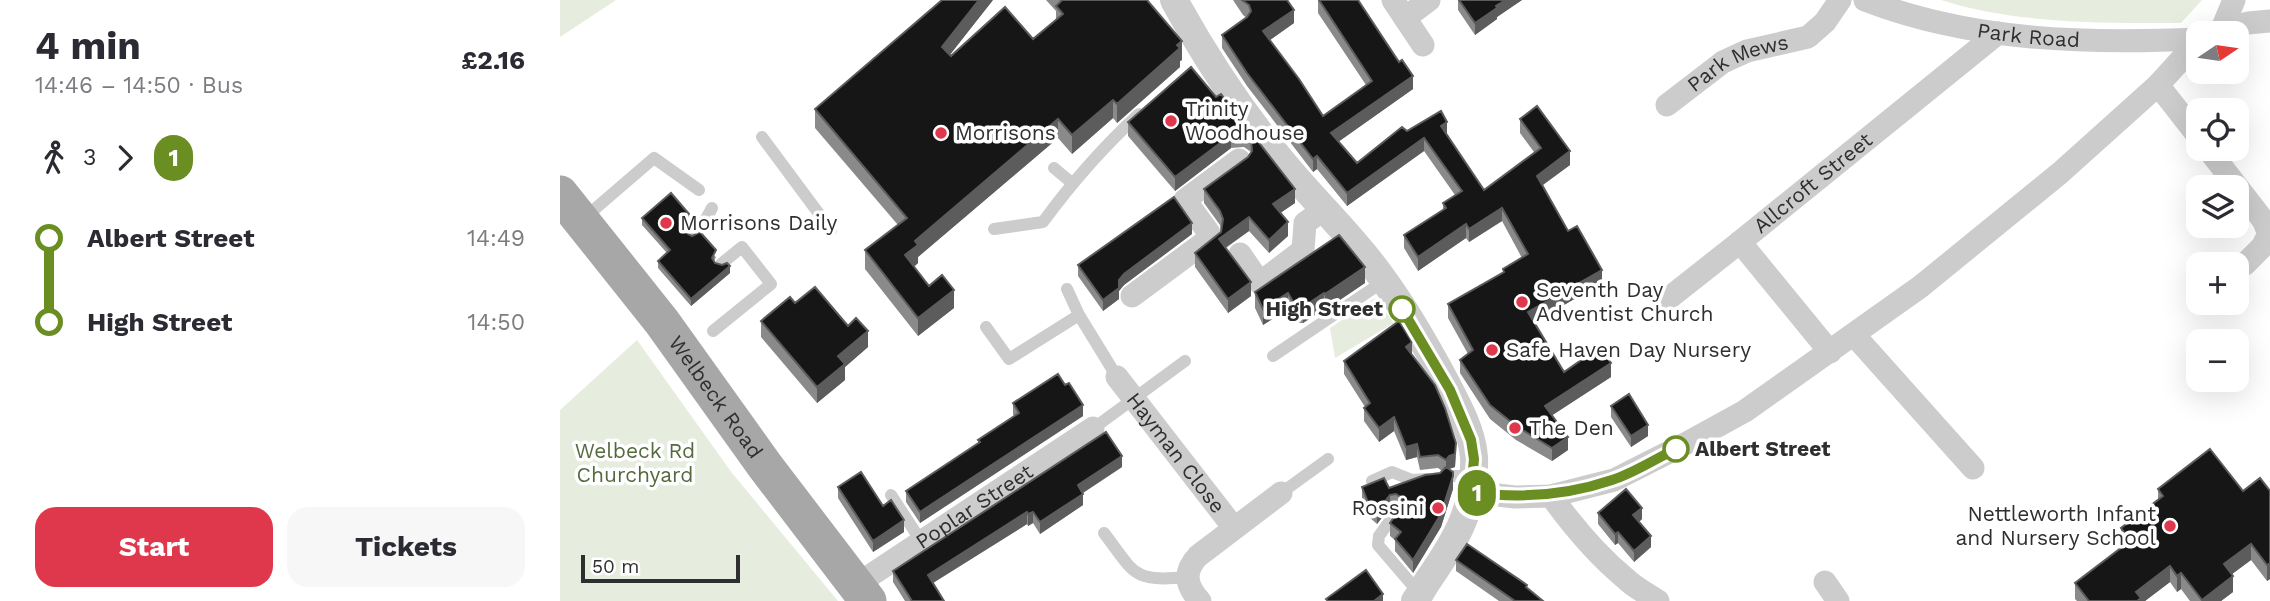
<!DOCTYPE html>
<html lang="en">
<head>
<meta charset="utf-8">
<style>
  :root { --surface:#fff; --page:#f7f7f7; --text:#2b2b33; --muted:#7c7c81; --accent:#df384d }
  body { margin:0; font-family:"Work Sans",sans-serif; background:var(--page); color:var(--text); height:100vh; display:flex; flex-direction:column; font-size:26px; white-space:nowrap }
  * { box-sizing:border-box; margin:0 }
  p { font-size:23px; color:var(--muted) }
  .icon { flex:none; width:38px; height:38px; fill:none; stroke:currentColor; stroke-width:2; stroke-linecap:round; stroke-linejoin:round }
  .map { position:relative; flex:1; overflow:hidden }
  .details { display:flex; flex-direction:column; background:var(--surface); width:560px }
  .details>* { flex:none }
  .badge { padding:0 14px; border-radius:23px; font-size:24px; line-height:46px }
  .needle { width:46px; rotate:77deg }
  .controls { position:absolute; left:1626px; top:21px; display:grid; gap:14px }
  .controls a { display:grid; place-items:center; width:63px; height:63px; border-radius:14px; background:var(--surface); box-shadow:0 7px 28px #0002; font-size:35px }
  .scale { position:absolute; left:21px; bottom:18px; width:159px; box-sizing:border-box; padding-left:7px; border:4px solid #2f2f2f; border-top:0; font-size:19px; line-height:24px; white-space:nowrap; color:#2f2f2f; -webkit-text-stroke:5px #fff; paint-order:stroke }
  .map>.badge { position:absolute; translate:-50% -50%; box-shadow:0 0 0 4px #fff }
  .legs { display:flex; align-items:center; gap:10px; height:77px; padding:0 35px; font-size:23px }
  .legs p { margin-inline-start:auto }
  .head { display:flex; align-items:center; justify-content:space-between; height:119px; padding:0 35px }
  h1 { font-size:38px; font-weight:700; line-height:52px }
  .action { display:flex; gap:14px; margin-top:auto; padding:14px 35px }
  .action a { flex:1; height:80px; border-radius:21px; background:var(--accent); color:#fff; font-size:28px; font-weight:700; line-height:80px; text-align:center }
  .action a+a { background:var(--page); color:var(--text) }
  ul { padding:0 35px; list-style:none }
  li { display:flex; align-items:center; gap:24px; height:84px; font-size:26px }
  li i { display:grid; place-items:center; width:10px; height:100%; margin:0 9px; background:currentColor }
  li i::after { content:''; width:18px; height:18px; margin:-9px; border:5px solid; border-radius:50%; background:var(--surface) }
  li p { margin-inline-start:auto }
  li:first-child i { background:linear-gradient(#0000 50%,currentColor 0) }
  li:last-child i { background:linear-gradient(currentColor 50%,#0000 0) }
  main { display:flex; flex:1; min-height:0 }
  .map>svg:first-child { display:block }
  .green { fill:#e6ecde }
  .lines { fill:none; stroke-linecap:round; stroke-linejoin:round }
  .service { stroke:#ccc; stroke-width:12 }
  .minor { stroke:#ccc; stroke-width:23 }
  .tertiary { stroke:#ccc; stroke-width:28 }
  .primary { stroke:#a7a7a7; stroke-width:37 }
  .wall { fill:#8a8a8a }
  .shaded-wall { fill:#5c5c5c }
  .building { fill:#161616; stroke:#5c5c5c; stroke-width:2 }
  .line-1-casing { stroke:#fff; stroke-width:16 }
  .line-1 { stroke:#6b8e23; stroke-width:10 }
  .poi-dot { fill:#df384d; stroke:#fff; stroke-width:2.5 }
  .stop-1-dot { fill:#fff; stroke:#6b8e23; stroke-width:3.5 }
  .labels { text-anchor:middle; stroke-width:7; stroke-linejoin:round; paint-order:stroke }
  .street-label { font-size:21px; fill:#2f2f2f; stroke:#fff }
  .poi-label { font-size:21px; fill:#2f2f2f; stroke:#fff; text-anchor:start }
  .stop-label { font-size:21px; font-weight:bold; fill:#2f2f2f; stroke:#fff; text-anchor:end }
  .park-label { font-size:21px; fill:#546a3e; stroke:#fff }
</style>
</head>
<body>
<main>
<section class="details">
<div class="head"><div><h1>4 min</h1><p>14:46 – 14:50 · Bus</p></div><b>£2.16</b></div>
<div class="legs"><svg class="icon" aria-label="walk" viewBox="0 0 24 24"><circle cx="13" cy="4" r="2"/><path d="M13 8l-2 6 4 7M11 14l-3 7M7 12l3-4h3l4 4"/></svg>3<svg class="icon" aria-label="forward" viewBox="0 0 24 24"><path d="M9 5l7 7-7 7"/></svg><b class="badge" style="background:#6b8e23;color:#fff">1</b></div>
<ul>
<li><i style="color:#6b8e23"></i><b>Albert Street</b><p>14:49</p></li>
<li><i style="color:#6b8e23"></i><b>High Street</b><p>14:50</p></li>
</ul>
<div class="action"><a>Start</a><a>Tickets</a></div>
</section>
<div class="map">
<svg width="1710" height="601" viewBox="0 0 1710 601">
  <rect width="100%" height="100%" fill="#fff"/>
  <path class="green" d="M0,0H56L0,37Z
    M1381,0H1642L1621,23C1544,23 1455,24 1381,0Z
    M815,298L834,323L775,358L770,328Z
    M77,340L172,473L278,601H0V410Z"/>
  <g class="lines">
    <path class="service" d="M202,137L271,230
      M494,168L512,183
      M22,220L94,158L139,190
      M434,229L483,222C513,181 542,148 579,114
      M132,234L141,228L152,208
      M507,289L519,315L557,377
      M426,327L449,359L519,315
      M153,331L211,284L182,247L161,264
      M713,356L824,281
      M542,422L625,361
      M894,476H912
      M812,481L832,472L852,480L867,479
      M721,493L768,459
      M331,495L361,541
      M834,515L819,536L818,545L860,594
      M544,533C576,575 572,582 628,577"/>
    <g class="minor">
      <path d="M833,0L863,45"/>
      <path id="s1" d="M1305,0C1411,41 1526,44 1638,39"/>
      <path d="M845,18L869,0"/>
      <path d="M1662,29L1674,0"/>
      <path d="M1651,33L1688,23L1710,21"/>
      <path d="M1598,85L1638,136"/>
      <path id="s2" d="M1107,105L1163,62L1187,51L1248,37L1265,22L1280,0"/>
      <path d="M1648,149L1703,220L1709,234L1702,247L1685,264"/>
      <path d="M680,254L700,283L743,250L745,223L763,210"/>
      <path d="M572,296L649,239V233L625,200L679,160"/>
      <path d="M1109,298L1180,242"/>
      <path d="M1294,335L1413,468"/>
      <path id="s3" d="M1270,352L1180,242L1438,33"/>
      <path id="s4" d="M557,377L674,528"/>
      <path d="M911,492L955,497L991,496L1054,480L1125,444L1185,411L1360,287L1500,173L1598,85L1638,41"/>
      <path d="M991,496C1012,525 1038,556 1066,579C1075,588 1088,594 1098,601"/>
      <path d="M1265,582L1278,601"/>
      <path id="s5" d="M296,585L533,428"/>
      <path d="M640,601C625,585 624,571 638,556L721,493"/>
    </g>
    <path class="tertiary" d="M614,0C644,55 677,105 716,154C741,186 771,215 797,246C831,285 859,333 884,379C896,402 912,430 914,457C916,507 896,540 869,579C864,586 860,594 855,601"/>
    <path class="primary" id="s6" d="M0,194L102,322L205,466L308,601"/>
  </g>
  <path class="wall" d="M433,0L390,54L391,56L473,39L496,20V11L486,0H587L622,60L620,61V67L557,123L553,118L512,154L498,138L358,257V263L354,267L369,286L394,308L358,336L305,269V250L338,225L255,128V109Z
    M673,0H727L734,23L710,40L763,116L806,85L758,13V0L853,89L778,142L797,163L847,131L887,135L924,190L974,152L960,133V119L1010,165L983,185L1008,231L1042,283L974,322L1004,372L1051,377L992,415L1008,450L992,461L956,440L930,419L900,373V360L908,354L888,318V304L943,272V269L962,258L942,221L909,242L906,238L858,271L844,248V235L883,210V203L895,195L864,151L787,206L757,169L753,172L687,86L662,48V35L687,18L683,15Z
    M898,0H962L937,17V19L915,35L898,10Z
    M661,94L735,203L720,213L728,236L709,253L689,231L666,248L691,296L668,313L635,267V253L661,232L660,225L644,203V189L688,157L691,152L684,147L671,148L615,191L568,136V122L656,97Z
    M82,218L129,221L125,229V232L156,257L154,261L155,263L170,273L131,306L98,268V261L107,253L82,225Z
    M632,234L564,285L559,291V299L543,311L518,276V265Z
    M805,283L765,310L764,309L743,323H736L728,309L703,325L695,308V292Z
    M235,303L288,326L308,347L285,367V380L257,403L201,337V321Z
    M852,355L896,456L895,467L889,469L893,489L881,527L853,573L835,551V540L830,536V523L840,509L836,506L830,507L817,524L809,517L802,499V487L829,488L880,473L882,471L878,468L860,470L857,457L846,460L834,431L819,442L804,421V408L805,407L784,374V361Z
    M453,403L523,416L360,523L346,502V491L418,443V440L454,416L453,414Z
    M1051,406L1088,436L1071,447L1051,417Z
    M562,467L523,493V505L480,534L473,523L468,526L467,524L373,583L384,601H345L333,582V571Z
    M278,487L323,506L344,532L313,552L278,498Z
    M1598,489L1710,491V579L1707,581L1691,560L1672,574L1673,592L1661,601H1630L1621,589L1617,592L1610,582L1585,601H1517L1515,599V583L1562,547L1561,544V528L1598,500Z
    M1038,513L1082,519L1079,522L1091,547L1074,562L1058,543L1055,545L1038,524Z
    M896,560L967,589L983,601H939L896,571Z"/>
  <path class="shaded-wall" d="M419,0H433L382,65V47Z
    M946,0H962L937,17V19L915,35V23Z
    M734,10V23L703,45V31Z
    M622,41V60L620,61V67L557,123V104Z
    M853,76V89L771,147V133Z
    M553,100V118L512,154V135Z
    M498,119V138L358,257V263L345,274V255L355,241Z
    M887,122V135L881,126Z
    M671,135V148L615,191V177Z
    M864,138V151L787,206V193Z
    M1010,151V165L977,189V176Z
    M757,156V169L753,172V159Z
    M735,189V203L713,218V204Z
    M942,208V221L909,242V229Z
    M129,214V221L124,231V224Z
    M689,217V231L659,252V239Z
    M728,222V236L709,253V240Z
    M632,223V234L564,285L559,291V299L543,311V300L564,274Z
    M906,224V238L858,271V257Z
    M170,266V273L131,306V299Z
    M805,267V283L765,310V294Z
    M1042,270V283L968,326V312Z
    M691,282V296L668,313V299Z
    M394,290V308L358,336V318Z
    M728,293V309L703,325V309Z
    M764,293V309L743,323V307Z
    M308,331V347L285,367V380L257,403V387L278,356Z
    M852,342V356L846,347Z
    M1051,363V377L985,420V406Z
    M523,405V416L360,523V512Z
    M834,417V431L819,442V428Z
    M1088,425V436L1071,447V436Z
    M1008,437V450L992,461V448Z
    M896,443L895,467L889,469L886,474V460Z
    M857,444V457L846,460V447Z
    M562,456V467L518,496V485Z
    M893,472V489L881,527L853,573V560Z
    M523,494V505L480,534V522Z
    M830,495V507L817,524V512Z
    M1082,508V519L1073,527V515Z
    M467,512V524L368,586V575Z
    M473,512V523L468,526V514Z
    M344,520V532L313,552V541Z
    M1058,532V543L1055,545V534Z
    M1091,536V547L1074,562V551Z
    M1691,544V560L1664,580V564Z
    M1710,563V579L1707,581V565Z
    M1610,566V582L1585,601H1576V592Z
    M1621,573V589L1617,592V576Z
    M1673,576V592L1661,601H1642V600Z
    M823,594V601H814Z"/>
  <path class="building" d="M382,0H419L382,47L391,56L445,7L473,39L503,14L496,6L502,0H587L622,41L617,45L620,48L557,104L553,100L512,135L498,119L355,241L358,245L345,255L369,286L382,275L394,290L358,318L305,250L347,218L255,109Z
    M682,0H727L734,10L703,31L739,79L763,116L812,81L759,0H798L839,62L842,60L853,76L771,133L797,163L842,127L847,131L881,111L887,122L881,126L924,190L981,148L960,119L977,106L1010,151L977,176L1008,231L1017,226L1042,270L968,312L1004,372L1040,347L1051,363L985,406L1008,437L992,448L956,426L930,405L900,360L913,350L888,304L944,272L943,269L968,254L942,208L909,229L906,224L858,257L844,235L886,208L883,203L902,191L864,138L787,193L757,156L753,159L687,73L662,35L687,17L691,11L689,5Z
    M899,0H946L936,6L937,8L915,23Z
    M631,67L656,97L661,94L735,189L713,204L728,222L709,240L689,217L659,239L691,282L668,299L635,253L661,232L663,219L660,211L644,189L688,157L692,151L691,139L684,133L671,135L615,177L568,122Z
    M111,193L129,214L124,224L125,232L132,236L140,232L156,250L152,258L155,263L162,265L167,263L170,266L131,299L98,261L110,250L82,218Z
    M614,197L632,223L564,274L559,280V288L543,300L518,265Z
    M779,235L805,267L765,294L764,293L743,307H736L728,293L703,309L695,292Z
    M255,287L288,326L296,318L308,331L278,356L285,364L257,387L201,321L230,297L235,303Z
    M839,321L852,342L846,347L875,385L885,408L896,443L895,454L889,456L886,460L878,455L860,457L857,444L846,447L834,417L819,428L804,408L810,403L784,361Z
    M498,374L505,385L509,383L523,405L360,512L346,491L420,442L418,440L459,413L453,403Z
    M1069,394L1088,425L1071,436L1051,406Z
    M546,432L562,456L518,485L523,494L480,522L473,512L468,514L467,512L368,575L384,601H352L333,571Z
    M1650,449L1683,491L1700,478L1710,491V563L1707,565L1691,544L1664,564L1673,576L1642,600L1621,573L1617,576L1610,566L1576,592L1581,598L1577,601H1529L1515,583L1566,544L1562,538L1566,535L1561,528L1603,496L1598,489Z
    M886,467L893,472V476L881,514L853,560L835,539L841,532L830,523L841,507L842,498L836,494L830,495L817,512L809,505L802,487L824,478L829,488L865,475L880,473Z
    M301,472L323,506L331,500L344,520L313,541L278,487Z
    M1066,489L1082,508L1073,515L1091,536L1074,551L1058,532L1055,534L1038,513Z
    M907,544L967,585L966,587L983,601H955L896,560Z
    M806,570L823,594L814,601H768L766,599Z"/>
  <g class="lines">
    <defs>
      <path id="line-1" d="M842,309L890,390L911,440L914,459L911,492C960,499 1005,496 1052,480C1074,473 1095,459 1116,449"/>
    </defs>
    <use href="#line-1" class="line-1-casing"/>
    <use href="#line-1" class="line-1"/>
  </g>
  <g class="poi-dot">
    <circle cx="611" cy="121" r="7"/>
    <circle cx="381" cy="133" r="7"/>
    <circle cx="106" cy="223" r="7"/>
    <circle cx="962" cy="302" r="7"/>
    <circle cx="932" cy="350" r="7"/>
    <circle cx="955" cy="428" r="7"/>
    <circle cx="878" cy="508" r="7"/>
    <circle cx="1610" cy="526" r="7"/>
  </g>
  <g class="stop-1-dot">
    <circle cx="842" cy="309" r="12"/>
    <circle cx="1116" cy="449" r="12"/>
  </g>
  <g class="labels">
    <g class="street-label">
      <text dy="7" stroke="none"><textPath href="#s1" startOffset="168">Park Road</textPath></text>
      <text dy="7" stroke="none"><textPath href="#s2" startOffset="84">Park Mews</textPath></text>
      <text dy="7" stroke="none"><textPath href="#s3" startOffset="236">Allcroft Street</textPath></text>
      <text dy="7" stroke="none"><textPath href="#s6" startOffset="256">Welbeck Road</textPath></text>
      <text dy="7" stroke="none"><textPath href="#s4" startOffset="96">Hayman Close</textPath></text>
      <text dy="7" stroke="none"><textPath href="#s5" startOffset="142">Poplar Street</textPath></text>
    </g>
    <g class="poi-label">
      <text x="625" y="116">Trinity<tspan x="625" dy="24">Woodhouse</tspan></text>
      <text x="395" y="140">Morrisons</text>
      <text x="120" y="230">Morrisons Daily</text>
      <text x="976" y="297">Seventh Day<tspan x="976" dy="24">Adventist Church</tspan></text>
      <text x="946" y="357">Safe Haven Day Nursery</text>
      <text x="969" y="435">The Den</text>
      <text x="864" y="515" text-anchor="end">Rossini</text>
      <text x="1596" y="521" text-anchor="end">Nettleworth Infant<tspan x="1596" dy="24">and Nursery School</tspan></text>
    </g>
    <g class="stop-label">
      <text x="823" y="316">High Street</text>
      <text x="1135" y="456" text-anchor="start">Albert Street</text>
    </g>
    <g class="park-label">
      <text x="75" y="458">Welbeck Rd<tspan x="75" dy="24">Churchyard</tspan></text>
    </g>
  </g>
</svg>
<div class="controls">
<a><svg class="needle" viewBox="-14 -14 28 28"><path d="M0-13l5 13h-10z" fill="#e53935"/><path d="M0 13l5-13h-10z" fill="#7c7c81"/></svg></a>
<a><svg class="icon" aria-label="locate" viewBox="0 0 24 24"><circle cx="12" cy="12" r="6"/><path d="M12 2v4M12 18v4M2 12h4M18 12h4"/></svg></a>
<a><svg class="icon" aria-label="layers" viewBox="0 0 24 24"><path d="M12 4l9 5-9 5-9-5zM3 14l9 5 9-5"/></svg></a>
<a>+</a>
<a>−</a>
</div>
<div class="scale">50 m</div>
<b class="badge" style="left:917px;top:493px;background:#6b8e23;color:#fff">1</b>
</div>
</main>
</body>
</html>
